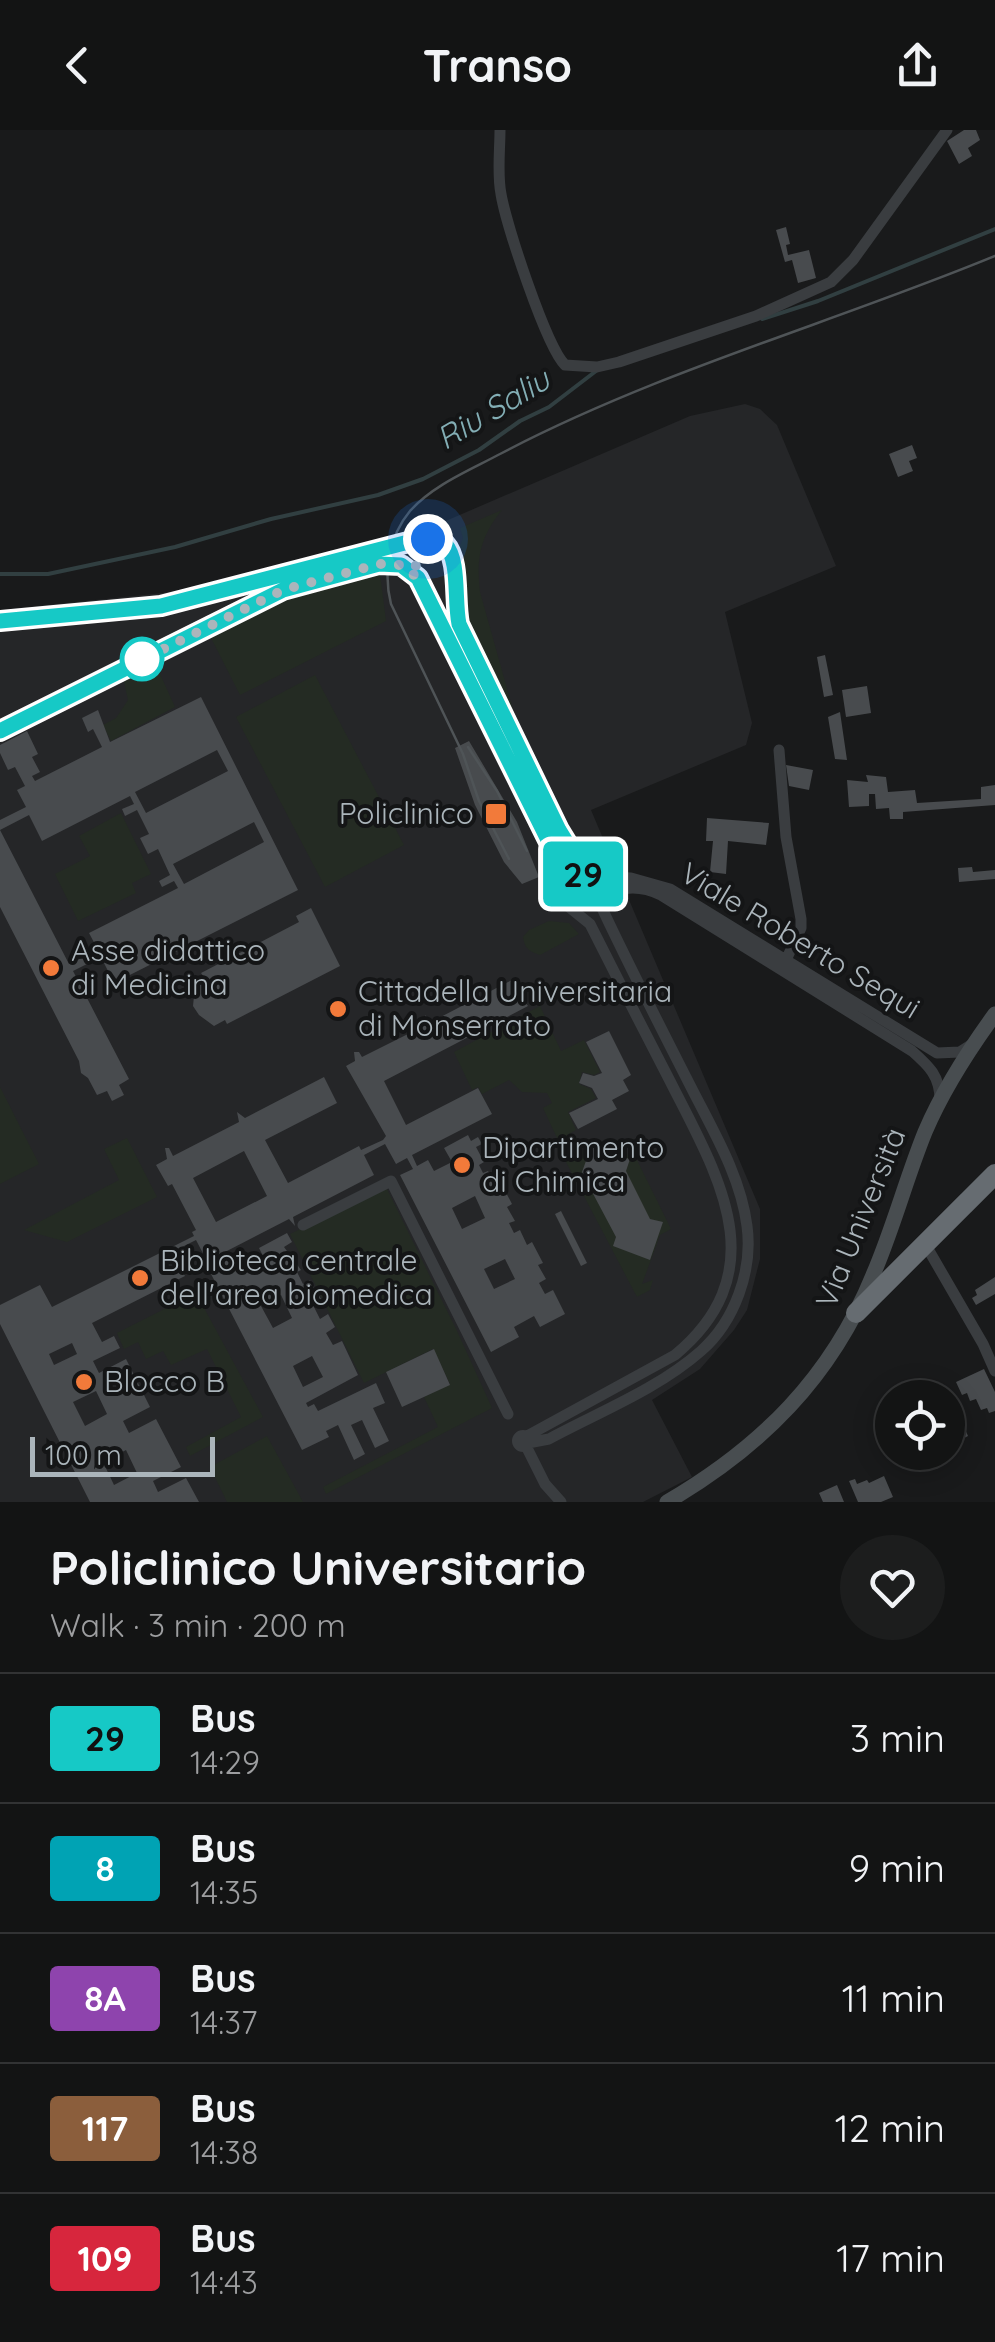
<!DOCTYPE html>
<html lang="en">
<head>
<meta charset="utf-8">
<style>
  :root { --surface:#131414; --page:#1c1d1d; --text:#f1f3f6; --muted:#9d9ea0; --line:#323334 }
  body { margin:0; font-family:Quicksand,sans-serif; background:var(--page); color:var(--text); height:100vh; display:flex; flex-direction:column; font-size:38px; white-space:nowrap }
  * { box-sizing:border-box; margin:0 }
  p { font-size:32px; color:var(--muted) }
  .icon { flex:none; width:55px; height:55px; fill:none; stroke:currentColor; stroke-width:2; stroke-linecap:round; stroke-linejoin:round }
  .map { position:relative; height:1372px; overflow:hidden }
  .details { display:flex; flex-direction:column; background:var(--surface); flex:1 }
  .details>* { flex:none }
  .badge { padding:0 20px; border-radius:8px; font-size:35px; line-height:65px }
  .buttons { position:absolute; left:875px; top:1250px; display:grid; gap:20px }
  .buttons a { display:grid; place-items:center; width:90px; height:90px; border-radius:50%; background:var(--surface); box-shadow:0 5px 25px #0003,0 0 0 2px var(--line); font-size:50px }
  .scale { position:absolute; left:30px; bottom:25px; width:185px; box-sizing:border-box; padding-left:10px; border:5px solid #abb5bb; border-top:0; font-size:28px; line-height:35px; white-space:nowrap; color:#abb5bb; -webkit-text-stroke:8px #141516; paint-order:stroke }
  .you { position:absolute; width:50px; height:50px; margin:-25px; border:8px solid #fff; border-radius:50%; background:#1a73e8; box-shadow:0 0 0 15px #1a73e833 }
  .map>.badge { position:absolute; translate:-50% -50%; box-shadow:0 0 0 5px #fff }
  .round { display:grid; place-items:center; flex:none; width:105px; height:105px; border-radius:52px; background:var(--page) }
  .summary { display:flex; align-items:center; justify-content:space-between; height:170px; padding:0 50px }
  h1 { font-size:48px; font-weight:800; line-height:75px }
  ul { padding:0; list-style:none }
  li { display:flex; align-items:center; gap:30px; height:130px; padding:0 50px; border-top:2px solid var(--line) }
  li div { flex:1 }
  li b { display:block; font-size:38px }
  li em { font-style:normal }
  li .badge { min-width:110px; font-weight:700; text-align:center }
  header { display:flex; justify-content:space-between; align-items:center; height:130px; padding:0 50px; background:var(--surface); font-size:45px; font-weight:800 }
  .map>svg:first-child { display:block }
  .built { fill:#252628 }
  .green { fill:#242b23 }
  .lines { fill:none; stroke-linecap:round; stroke-linejoin:round }
  .stream { stroke:#313f41; stroke-width:4 }
  .building { fill:#484b4e; fill-rule:evenodd }
  .street { stroke:#3a3d40; stroke-width:11 }
  .secondary { stroke:#484d50; stroke-width:15 }
  .highway { stroke:#666c71; stroke-width:20 }
  .tram { stroke:#4f5457; stroke-width:2.5 }
  .line-casing { stroke:#fff; stroke-width:22 }
  .line { stroke:#16c9c6; stroke-width:15 }
  .walk { stroke:#abb5bb; stroke-width:10; stroke-dasharray:0 18 }
  .stop-dot { fill:#fff; stroke:#16c9c6; stroke-width:5 }
  .poi-dot { fill:#f27a3a; stroke:#141516; stroke-width:4 }
  .labels { text-anchor:middle; stroke-width:8; stroke-linejoin:round; paint-order:stroke }
  .poi-label { font-size:30px; fill:#abb5bb; stroke:#141516; text-anchor:start }
  .street-label { font-size:30px; fill:#abb5bb; stroke:#141516 }
  .water-label { font-size:32px; font-style:italic; fill:#83aeb5; stroke:#141516 }
</style>
</head>
<body>
<header><svg class="icon" aria-label="back" viewBox="0 0 24 24"><path d="M15 5l-7 7 7 7"/></svg>Transo<svg class="icon" aria-label="share" viewBox="0 0 24 24"><path d="M12 15V3M7 8l5-5 5 5M5 13v7h14v-7"/></svg></header>
<div class="map">
<svg width="995" height="1372" viewBox="0 0 995 1372">
  <rect width="100%" height="100%" fill="#191a1b"/>
  <path class="built" d="M745,274L760,279L777,295L836,436L725,482L752,593L746,615L591,680L760,1079V1129L747,1180L734,1200L700,1239L652,1270L692,1347L643,1372H0V480L191,460L420,402L690,286Z"/>
  <path class="green" d="M502,380C480,407 476,429 480,462L520,605L511,604L468,504L460,478L464,423L460,416L463,408L460,398Z
    M368,444H380L386,491L240,565L209,504L282,469Z
    M155,533L175,577L111,611L103,595L116,588L128,570L124,551Z
    M315,545L404,715L325,757L236,587Z
    M121,683L151,744L132,753L136,763L78,791L55,744L90,726L79,706Z
    M549,791L569,793L579,804L540,825C529,821 525,819 523,807L529,800Z
    M540,876L561,921L584,910L600,942L594,945L582,942L579,954L591,959L596,968L568,982L576,1000L558,1010L543,978L552,973L547,963L522,962L509,950L482,964L478,957L472,960L454,922Z
    M0,957L39,1034L0,1054Z
    M127,1008L157,1067L67,1112L24,1100L119,1050L104,1019Z
    M603,1011L607,1017L621,1011L628,1026L636,1028L671,1099L660,1105L642,1154L653,1150L650,1160L637,1167L565,1030Z
    M386,1057L457,1201L492,1278L326,1364L323,1357L438,1297L424,1267L450,1254L433,1219L364,1253L290,1104Z
    M196,1163L263,1287L190,1326L186,1317L241,1287L207,1219L171,1235L163,1221L146,1229L138,1212L124,1219L117,1203Z
    M267,1306L303,1372H227L210,1337Z"/>
  <g class="lines">
    <path class="stream" d="M762,189L818,171L995,99
      M0,444H48L175,417L271,389L378,365L423,349L479,320L520,291L549,277L596,241"/>
  </g>
  <path class="building" d="M964,0H976L980,10L968,18L972,26L959,34L947,11Z
    M786,97L790,114L786,115L788,125L809,120L816,148L798,153L792,130L785,132L776,100Z
    M912,315L917,328L909,331L913,341L898,347L889,324Z
    M825,525L833,565L824,567L817,527Z
    M867,556L871,583L846,587L842,560Z
    M201,567L298,760L114,853L101,827L73,841L129,949L119,955L124,965L112,971L107,961L97,965L88,948L81,943L79,931L0,777V700L69,834L98,820L89,803L178,758L174,751L162,757L159,751L170,745L158,719L148,724L140,708L149,704L137,680L125,686L122,679L134,674L130,666L42,711L29,685L0,700V690L26,677L17,660L25,656L15,637L8,640L0,623V615L27,601L38,624L32,627L40,642L32,646L35,651L102,617L93,599L88,602L82,588L98,580L110,612ZM217,620L228,641L146,683L135,662ZM254,692L264,712L184,754L173,734Z
    M840,582L847,630L835,629L828,587Z
    M469,611L517,692L539,747L522,754L504,732L475,675L455,618Z
    M786,635L813,640L809,660L789,656Z
    M866,645L886,647L888,662L915,660L917,673L981,669V657L995,655V675L903,682V689H890L889,678L876,679L875,664H869V676L849,677L847,650L868,652Z
    M707,688L769,693L766,715L728,711L726,744L710,742L713,711H706Z
    M972,737L973,742L995,740V749L959,752L958,738Z
    M311,778L340,836L227,894L225,890L214,896L199,885L193,876L194,866L190,859L194,857L192,853L204,847L201,843L299,792L296,786Z
    M514,849L519,858L515,860L528,876L384,951L406,995L478,958L492,984L412,1025L417,1036L428,1030L434,1041L452,1032L444,1018L468,1005L471,1011L478,1007L482,1014L476,1017L484,1032L479,1035L483,1043L488,1041L496,1056L501,1053L512,1074L507,1077L515,1091L509,1093L514,1103L520,1100L527,1115L532,1112L543,1133L538,1135L546,1149L539,1153L545,1164L553,1160L565,1184L540,1197L534,1186L514,1197L519,1207L491,1222L400,1045L413,1039L407,1028L396,1034L385,1014L364,1025L374,1045L293,1087L295,1096L289,1089L223,1123L228,1132L236,1128L241,1138L263,1126L259,1118L287,1103L292,1112L284,1117L301,1140L297,1142L303,1154L310,1150L321,1169L313,1175L320,1189L328,1184L335,1197L326,1203L333,1215L342,1211L358,1245L306,1273L308,1277L314,1274L318,1281L376,1253L385,1273L373,1278L389,1311L375,1318L362,1290L351,1295L365,1324L354,1330L338,1295L326,1301L329,1307L302,1320L210,1142L222,1135L217,1126L207,1131L196,1110L172,1122L185,1146L92,1193L102,1212L114,1206L120,1218L93,1231L99,1243L126,1229L150,1277L123,1291L129,1303L156,1289L181,1337L153,1351L158,1362L186,1348L199,1372H90L0,1194V1175L40,1155L52,1177L194,1106L192,1102L196,1100L172,1054L168,1056L156,1035L167,1029L165,1018H169L173,1026L239,992L237,982L245,988L324,947L337,973L265,1010L288,1053L359,1016L361,1020L383,1010L386,1006L346,936L355,931L354,922H359L362,927L426,895L425,885L431,892ZM244,1021L267,1066L216,1092L193,1048ZM475,1066L485,1088L462,1099L452,1078ZM505,1129L515,1149L494,1159L484,1139ZM281,1165L292,1188L273,1198L261,1176ZM72,1213L77,1224L54,1235L49,1224ZM312,1226L323,1247L303,1257L293,1236ZM96,1261L107,1284L85,1296L73,1272ZM126,1320L137,1343L114,1355L103,1332Z
    M609,901L631,945L623,950L629,961L612,970L617,979L578,999L569,983L598,969L592,958L579,953L583,943L594,946L602,943L586,912Z
    M591,1017L630,1029L626,1041L650,1089L663,1092L650,1130L613,1116L616,1107L590,1058L582,1055L585,1047L582,1042Z
    M561,1081L587,1133L581,1136L555,1084Z
    M995,1147V1164L976,1175L972,1168L977,1165L975,1160Z
    M434,1219L450,1255L402,1277L386,1242Z
    M984,1239L995,1262V1281L989,1283L987,1278L981,1280L976,1269L970,1271L967,1263L962,1265L956,1252Z
    M961,1290L968,1306L948,1316V1296Z
    M884,1346L893,1367L881,1372H858L849,1351L855,1349L857,1354L867,1350L869,1353Z
    M837,1355L844,1372H823L819,1363Z"/>
  <g class="lines">
    <path class="street" d="M500,0C500,20 497,44 501,64C506,94 546,216 565,235L597,237L619,232L756,186L831,152L853,130L947,0
      M418,448L415,439L418,423L433,412
      M0,491L161,476L420,409C470,412 452,457 459,494L559,700L586,744L601,754L604,767L601,776C630,838 662,900 693,961C715,1004 741,1048 747,1096C753,1140 735,1191 701,1221C658,1259 599,1282 549,1309L528,1313
      M0,601L283,460L379,434L401,435L418,448L557,728L565,754
      M779,620L786,707L801,789V798L786,830
      M592,746L631,748L670,759L937,923L960,922L971,915
      M604,767C622,755 642,756 661,765L912,921C929,936 940,946 940,970
      M303,1095L391,1051L508,1284
      M924,1112L983,1214L995,1241
      M517.5 1311a5.5 5.5 0 1 1 11 0a5.5 5.5 0 1 1-11 0Z
      M527,1306L675,1225C777,1140 718,1046 670,951C643,899 616,846 590,794L564,773L565,754L574,746L586,744
      M526,1316L545,1354L561,1372"/>
    <path class="secondary" d="M667,1372C761,1317 831,1248 873,1145C893,1099 906,1049 925,1002C943,960 968,921 995,884"/>
    <path class="highway" d="M856,1183L995,1044"/>
    <path class="tram" d="M468,617L497,661L527,721
      M509,729L479,671L463,624L391,474C383,443 389,406 410,381C433,355 470,340 500,324C658,241 830,194 995,126"/>
  </g>
  <g class="lines">
    <defs>
      <path id="line" d="M0,491L161,476L420,409L445,414C460,430 454,470 459,494L559,700L586,744L574,746L565,754L557,728L418,448L401,435L379,434L283,460L0,601"/>
    </defs>
    <use href="#line" class="line-casing"/>
    <use href="#line" class="line"/>
    <path class="walk" d="M142,529L137,532L283,460L379,434L401,435L418,448C412,429 418,416 437,411L428,409"/>
  </g>
  <circle class="stop-dot" cx="142" cy="529" r="20"/>
  <g class="poi-dot">
    <rect x="484" y="672" width="24" height="24" rx="5"/>
    <circle cx="51" cy="838" r="10"/>
    <circle cx="338" cy="879" r="10"/>
    <circle cx="462" cy="1035" r="10"/>
    <circle cx="140" cy="1148" r="10"/>
    <circle cx="84" cy="1252" r="10"/>
  </g>
  <g class="labels">
    <g class="poi-label">
      <text x="474" y="694" text-anchor="end">Policlinico</text>
      <text x="71" y="831">Asse didattico<tspan x="71" dy="34">di Medicina</tspan></text>
      <text x="358" y="872">Cittadella Universitaria<tspan x="358" dy="34">di Monserrato</tspan></text>
      <text x="482" y="1028">Dipartimento<tspan x="482" dy="34">di Chimica</tspan></text>
      <text x="160" y="1141">Biblioteca centrale<tspan x="160" dy="34">dell'area biomedica</tspan></text>
      <text x="104" y="1262">Blocco B</text>
    </g>
    <g class="street-label">
      <text transform="translate(800 811) rotate(31)" y="10">Viale Roberto Sequi</text>
      <text transform="translate(861 1088) rotate(-68)" y="10">Via Università</text>
    </g>
    <g class="water-label">
      <text transform="translate(493 279) rotate(-31)" y="11">Riu Saliu</text>
    </g>
  </g>
</svg>
<div class="buttons">
<a><svg class="icon" aria-label="locate" viewBox="0 0 24 24"><circle cx="12" cy="12" r="6"/><path d="M12 2v4M12 18v4M2 12h4M18 12h4"/></svg></a>
</div>
<div class="scale">100 m</div>
<div class="you" style="left:428px;top:409px"></div>
<b class="badge" style="left:583px;top:744px;background:#16c9c6;color:#111">29</b>
</div>
<section class="details">
<div class="summary"><div><h1>Policlinico Universitario</h1><p>Walk · 3 min · 200 m</p></div><a class="round"><svg class="icon" aria-label="heart" viewBox="0 0 24 24"><path d="M12 20l-8-8c-3-5 5-10 8-4 3-6 11-1 8 4z"/></svg></a></div>
<ul>
<li><span class="badge" style="background:#16c9c6;color:#111">29</span><div><b>Bus</b><p>14:29</p></div><em>3 min</em></li>
<li><span class="badge" style="background:#00a3b4;color:#fff">8</span><div><b>Bus</b><p>14:35</p></div><em>9 min</em></li>
<li><span class="badge" style="background:#8e44ad;color:#fff">8A</span><div><b>Bus</b><p>14:37</p></div><em>11 min</em></li>
<li><span class="badge" style="background:#8b5e3c;color:#fff">117</span><div><b>Bus</b><p>14:38</p></div><em>12 min</em></li>
<li><span class="badge" style="background:#d7263d;color:#fff">109</span><div><b>Bus</b><p>14:43</p></div><em>17 min</em></li>
</ul>
</section>
</body>
</html>
